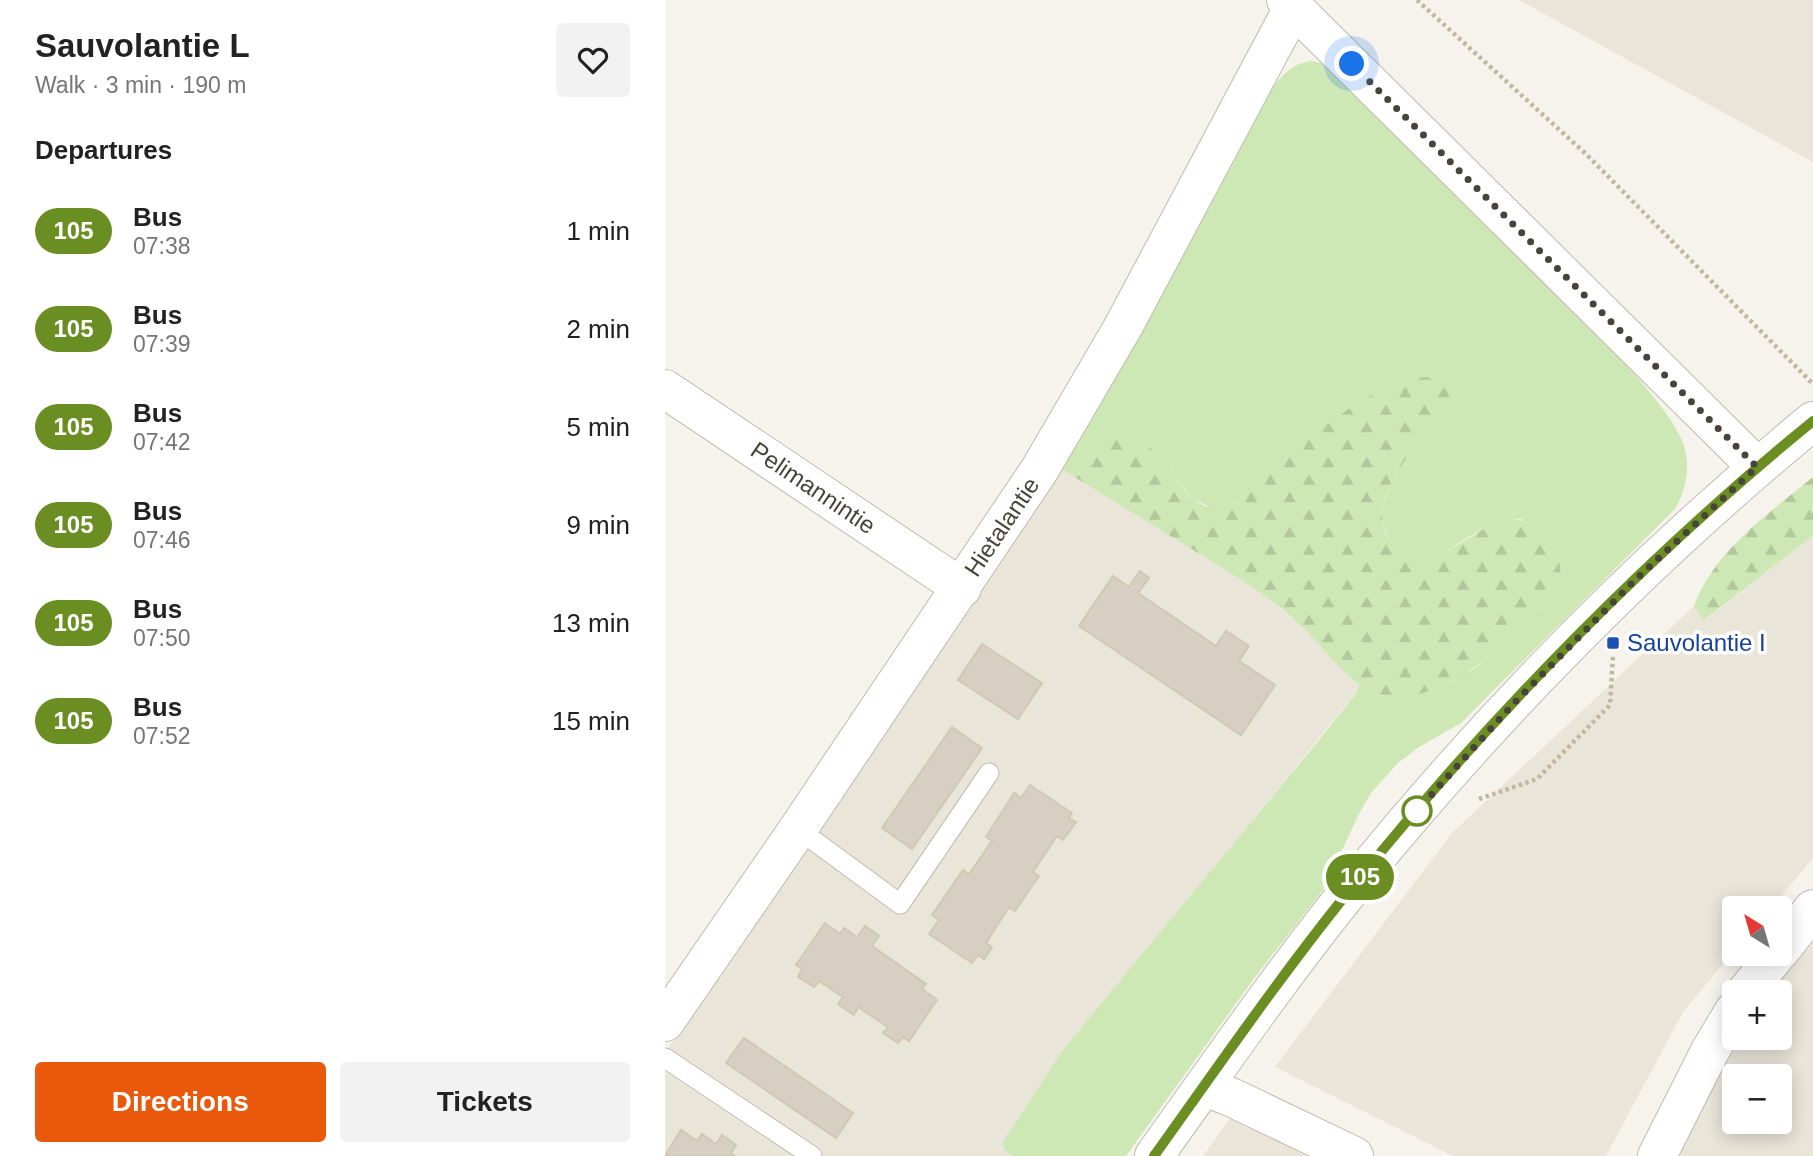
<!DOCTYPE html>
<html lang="en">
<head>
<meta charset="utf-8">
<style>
  :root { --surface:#fff; --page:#f2f2f2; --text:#222; --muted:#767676; --accent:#ea580c }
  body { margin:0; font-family:Arial,sans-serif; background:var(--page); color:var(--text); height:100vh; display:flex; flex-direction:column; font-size:26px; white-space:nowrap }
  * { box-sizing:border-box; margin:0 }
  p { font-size:23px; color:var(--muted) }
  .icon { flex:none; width:38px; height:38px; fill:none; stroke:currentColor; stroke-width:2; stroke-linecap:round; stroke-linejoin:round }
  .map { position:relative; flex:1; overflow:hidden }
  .side { display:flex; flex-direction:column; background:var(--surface); width:665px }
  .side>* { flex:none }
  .badge { padding:0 14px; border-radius:23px; font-size:24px; line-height:46px }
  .needle { width:46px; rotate:323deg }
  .fabs { position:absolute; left:1057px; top:896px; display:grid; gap:14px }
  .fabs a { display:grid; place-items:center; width:70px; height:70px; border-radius:7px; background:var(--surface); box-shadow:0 4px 18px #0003; font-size:35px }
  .you { position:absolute; width:35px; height:35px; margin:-18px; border:5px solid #fff; border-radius:50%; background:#1a73e8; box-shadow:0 0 0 10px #1a73e833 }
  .map>.badge { position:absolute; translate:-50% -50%; box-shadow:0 0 0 4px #fff }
  h2 { padding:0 35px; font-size:26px; line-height:63px }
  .round { display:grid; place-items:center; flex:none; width:74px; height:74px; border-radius:7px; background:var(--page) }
  .head { display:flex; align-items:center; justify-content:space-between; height:119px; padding:0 35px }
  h1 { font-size:33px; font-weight:800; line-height:52px }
  .cta { display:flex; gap:14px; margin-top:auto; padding:14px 35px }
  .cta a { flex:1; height:80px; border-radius:7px; background:var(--accent); color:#fff; font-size:28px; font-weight:800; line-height:80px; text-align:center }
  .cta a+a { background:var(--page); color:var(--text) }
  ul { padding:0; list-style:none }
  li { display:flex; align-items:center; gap:21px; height:98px; padding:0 35px }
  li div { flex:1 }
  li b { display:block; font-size:26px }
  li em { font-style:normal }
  li .badge { min-width:77px; font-weight:700; text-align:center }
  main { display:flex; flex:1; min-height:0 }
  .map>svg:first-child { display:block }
  .residential { fill:#e9e5d9; fill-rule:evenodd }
  .grass { fill:#cee8b5 }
  .forest { fill:url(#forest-firs) }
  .building { fill:#d7cfc1; stroke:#d1c8b4; stroke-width:2 }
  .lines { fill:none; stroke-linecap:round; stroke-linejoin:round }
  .service-casing { stroke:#c1bbae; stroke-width:21 }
  .minor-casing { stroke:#c1bbae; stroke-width:40 }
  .tertiary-casing { stroke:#c1bbae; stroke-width:40 }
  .path { stroke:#c2b89f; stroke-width:4.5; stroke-dasharray:3.5 3.5; stroke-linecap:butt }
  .service { stroke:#fff; stroke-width:19 }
  .minor { stroke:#fff; stroke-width:38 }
  .tertiary { stroke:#fff; stroke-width:38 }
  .line-casing { stroke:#fff; stroke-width:16 }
  .line { stroke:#6b8e23; stroke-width:10 }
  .walk { stroke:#494439; stroke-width:7; stroke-dasharray:0 12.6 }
  .transit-dot { fill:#1a4fb4; stroke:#fff; stroke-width:2.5 }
  .stop-dot { fill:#fff; stroke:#6b8e23; stroke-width:3.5 }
  .labels { text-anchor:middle; stroke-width:7; stroke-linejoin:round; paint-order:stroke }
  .street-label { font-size:24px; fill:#494439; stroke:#fff }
  .transit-label { font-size:24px; fill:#164399; stroke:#fff; text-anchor:start }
</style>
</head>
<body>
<main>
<section class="side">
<div class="head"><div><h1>Sauvolantie L</h1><p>Walk · 3 min · 190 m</p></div><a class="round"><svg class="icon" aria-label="heart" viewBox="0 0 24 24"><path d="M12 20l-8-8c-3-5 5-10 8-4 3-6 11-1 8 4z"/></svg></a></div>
<h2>Departures</h2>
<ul>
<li><span class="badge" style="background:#6b8e23;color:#fff">105</span><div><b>Bus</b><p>07:38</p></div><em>1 min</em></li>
<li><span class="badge" style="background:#6b8e23;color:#fff">105</span><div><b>Bus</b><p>07:39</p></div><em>2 min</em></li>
<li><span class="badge" style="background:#6b8e23;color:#fff">105</span><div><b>Bus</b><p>07:42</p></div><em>5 min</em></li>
<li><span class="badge" style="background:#6b8e23;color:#fff">105</span><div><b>Bus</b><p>07:46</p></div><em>9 min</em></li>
<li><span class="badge" style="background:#6b8e23;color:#fff">105</span><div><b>Bus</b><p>07:50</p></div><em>13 min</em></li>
<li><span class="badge" style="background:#6b8e23;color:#fff">105</span><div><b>Bus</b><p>07:52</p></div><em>15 min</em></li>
</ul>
<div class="cta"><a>Directions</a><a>Tickets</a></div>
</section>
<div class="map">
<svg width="1148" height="1156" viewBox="0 0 1148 1156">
  <defs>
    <pattern id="forest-firs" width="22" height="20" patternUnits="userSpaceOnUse" patternTransform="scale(1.75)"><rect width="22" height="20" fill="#cee8b5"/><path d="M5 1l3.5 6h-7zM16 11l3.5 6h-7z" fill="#b2c89c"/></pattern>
  </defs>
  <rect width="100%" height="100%" fill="#f5f3eb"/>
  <path class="residential" d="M854,0H1148V162Z
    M393,467L592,589L635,625L693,684L692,691L507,920L397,1051L339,1150L347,1156H0V1053L227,719Z
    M1148,536V858L1106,908H1069V951L1018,1012L941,1156H788L610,1067L787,833L1029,606L1040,620Z
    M1148,941V1156H1008L1074,1038H1115V992H1103ZM1069,1076H1115V1122H1069Z
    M567,1116L641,1156H538Z"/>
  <path class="grass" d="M646,61L658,63C755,156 857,245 945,346C969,375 999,404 1016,438C1027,463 1022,487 1010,509L796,723L754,747L733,763L706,793L695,812L658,890L590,977L461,1156H347L339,1150L338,1142L397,1051L654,740L692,692L693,684L718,696L780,685L810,668L876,615L857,519C838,520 823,526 807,535C792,543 776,558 759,559C748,560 733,551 727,543C695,502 752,445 777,415L655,430L569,505L556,509L547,508L528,499L498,462L435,443L411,478L393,467L602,96C613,79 625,64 646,61Z"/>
  <path class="forest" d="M762,377C773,381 787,387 784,401C783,411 773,420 767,428C745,454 713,487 718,523C719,534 725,543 734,549C787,587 831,476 884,540C895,553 898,573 893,590C888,610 851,636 834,649C801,675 764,701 720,696C689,692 658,646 636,626C604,595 566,573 528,550C489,526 450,502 411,478L435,443L444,438C456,440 471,440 482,446C514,462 518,522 569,505C617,463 697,381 762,377Z
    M1148,477V536L1039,620L1029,606C1050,550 1103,514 1148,477Z"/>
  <path class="building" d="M475,571L484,578L473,593L551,646L561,631L584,646L574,661L610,685L576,735L414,626L448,576L464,587Z
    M317,644L377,683L353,719L293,680Z
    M287,727L317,748L247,849L217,828Z
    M365,785L407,813L404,818L411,822L398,840L392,836L368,872L374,876L350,911L344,907L321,943L327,947L319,959L313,955L307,963L264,934L274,920L267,915L298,870L304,874L327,841L321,837L349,793L356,798Z
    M160,923L175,934L179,928L192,937L200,926L214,936L207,946L261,984L257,989L272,1000L244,1041L238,1037L233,1043L218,1033L223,1027L193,1007L189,1015L173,1004L178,997L154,981L149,987L133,977L137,969L131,965Z
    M79,1038L188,1113L171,1138L61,1063Z
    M16,1130L32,1141L37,1134L51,1144L57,1135L71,1145L66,1153L70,1156H0Z"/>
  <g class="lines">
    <defs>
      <path id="service" d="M133,829L235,904L324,773
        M0,1058L147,1156"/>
      <path id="minor" d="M621,0L1092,467
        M0,389L297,588
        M1115,951L1148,909
        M1081,992L1112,954
        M0,1022L133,829L375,469L458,327L629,6
        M539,1087L566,1097L689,1156
        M992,1156L1045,1051L1069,1011"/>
      <path id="tertiary" d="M489,1156C557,1061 623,965 697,875C832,710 984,556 1148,421"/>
    </defs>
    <use href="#service" class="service-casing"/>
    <use href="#minor" class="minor-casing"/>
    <use href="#tertiary" class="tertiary-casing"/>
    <path class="path" d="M752,0L921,154L1147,383
      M814,799L872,779L945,705L948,656"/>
    <use href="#service" class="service"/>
    <use href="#minor" class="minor"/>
    <use href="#tertiary" class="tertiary"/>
  </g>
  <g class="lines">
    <defs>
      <path id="line" d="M489,1156C557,1061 623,965 697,875C830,712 985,554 1148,421"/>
    </defs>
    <use href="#line" class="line-casing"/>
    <use href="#line" class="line"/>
    <path class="walk" d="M687,64L1092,467L969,581L849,703L749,814L752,811"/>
  </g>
  <rect class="transit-dot" x="941" y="636" width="14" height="14" rx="3.5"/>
  <circle class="stop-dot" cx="752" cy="811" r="14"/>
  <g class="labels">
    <g class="street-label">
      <text transform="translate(148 488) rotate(34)" y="8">Pelimannintie</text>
      <text transform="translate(337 527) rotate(-56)" y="8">Hietalantie</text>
    </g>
    <g class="transit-label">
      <text x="962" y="651">Sauvolantie I</text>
    </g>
  </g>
</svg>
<div class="fabs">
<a><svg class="needle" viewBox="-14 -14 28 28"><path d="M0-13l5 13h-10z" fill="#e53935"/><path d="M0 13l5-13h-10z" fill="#767676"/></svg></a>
<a>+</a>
<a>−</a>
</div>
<div class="you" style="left:687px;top:64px"></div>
<b class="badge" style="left:695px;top:877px;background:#6b8e23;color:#fff">105</b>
</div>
</main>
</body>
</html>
